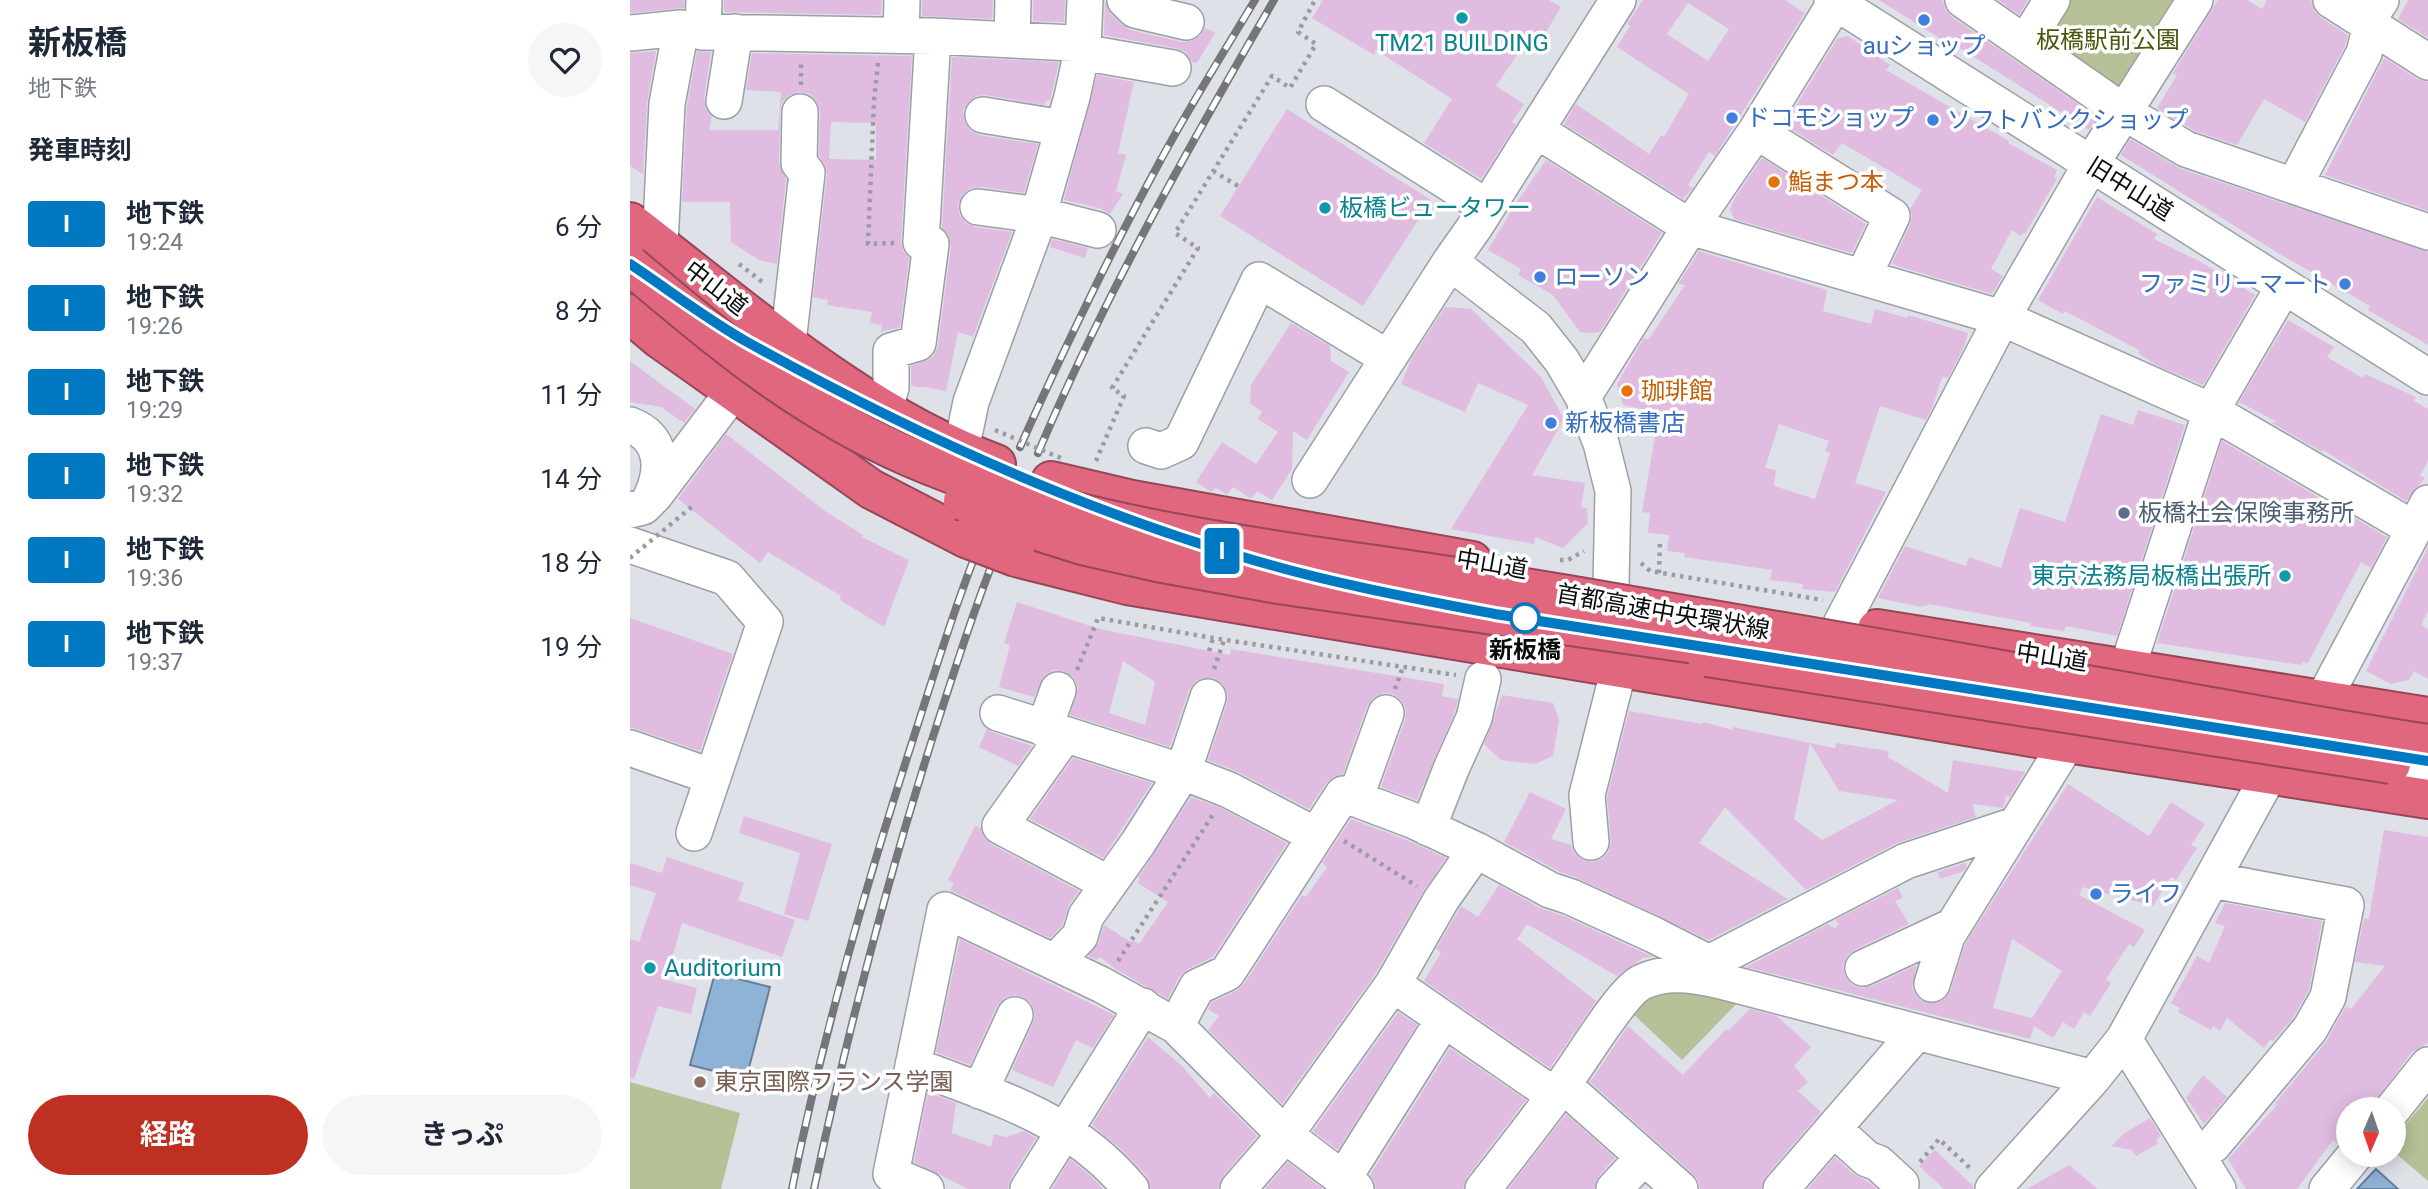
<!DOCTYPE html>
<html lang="ja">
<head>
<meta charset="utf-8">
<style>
  :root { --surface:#fff; --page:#f6f6f7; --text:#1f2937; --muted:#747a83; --accent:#be3122 }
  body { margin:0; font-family:Roboto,"Noto Sans JP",sans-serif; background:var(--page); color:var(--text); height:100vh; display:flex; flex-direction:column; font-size:26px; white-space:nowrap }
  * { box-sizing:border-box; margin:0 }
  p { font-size:23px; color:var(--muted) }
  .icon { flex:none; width:38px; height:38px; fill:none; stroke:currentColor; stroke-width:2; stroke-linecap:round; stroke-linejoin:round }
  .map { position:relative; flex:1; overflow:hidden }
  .side { display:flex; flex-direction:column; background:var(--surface); width:630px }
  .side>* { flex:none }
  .badge { padding:0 14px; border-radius:5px; font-size:24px; line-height:46px }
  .needle { width:46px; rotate:182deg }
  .fabs { position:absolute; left:1706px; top:1097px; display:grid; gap:14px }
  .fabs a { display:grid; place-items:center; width:70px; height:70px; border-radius:50%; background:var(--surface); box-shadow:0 4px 18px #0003; font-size:35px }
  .map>.badge { position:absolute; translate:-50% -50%; box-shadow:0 0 0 4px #fff }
  h2 { padding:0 28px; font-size:26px; line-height:63px }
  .round { display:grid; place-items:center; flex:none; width:74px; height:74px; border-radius:37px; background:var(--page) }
  .summary { display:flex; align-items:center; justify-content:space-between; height:119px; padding:0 28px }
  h1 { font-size:33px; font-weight:700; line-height:52px }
  .primary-button { display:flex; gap:14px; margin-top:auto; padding:14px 28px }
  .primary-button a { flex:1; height:80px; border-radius:42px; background:var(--accent); color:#fff; font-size:28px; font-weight:700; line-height:80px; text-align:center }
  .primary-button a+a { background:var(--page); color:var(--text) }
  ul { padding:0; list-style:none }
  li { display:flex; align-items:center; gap:21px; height:84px; padding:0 28px }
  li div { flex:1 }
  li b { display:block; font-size:26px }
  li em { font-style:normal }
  li .badge { min-width:77px; font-weight:700; text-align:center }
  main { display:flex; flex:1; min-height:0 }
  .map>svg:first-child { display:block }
  .green { fill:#b6c197 }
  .water { fill:#8fb2d7; stroke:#67809a; stroke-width:2 }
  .building { fill:#e1bce1; fill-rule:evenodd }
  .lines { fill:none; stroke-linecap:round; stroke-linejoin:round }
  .minor-casing { stroke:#9c9fa6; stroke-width:38 }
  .highway-casing { stroke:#964757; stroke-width:42 }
  .path { stroke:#9a9ca1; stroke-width:4.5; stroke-dasharray:3.5 5; stroke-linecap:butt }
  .minor { stroke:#fff; stroke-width:35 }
  .highway { stroke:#e1677f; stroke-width:38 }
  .rail-casing { stroke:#74767a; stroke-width:8 }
  .rail { stroke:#fff; stroke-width:5; stroke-dasharray:16; stroke-linecap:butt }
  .highway-bridge-casing { stroke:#964757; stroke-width:42; stroke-linecap:butt }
  .path-bridge { stroke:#9a9ca1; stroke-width:4.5; stroke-dasharray:3.5 5; stroke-linecap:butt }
  .highway-bridge { stroke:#e1677f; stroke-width:38 }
  .line-casing { stroke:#fff; stroke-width:16 }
  .line { stroke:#0079c2; stroke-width:10 }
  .culture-dot { fill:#0f9aa8; stroke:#fff; stroke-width:2.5 }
  .shop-dot { fill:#3f7fe0; stroke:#fff; stroke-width:2.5 }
  .food-dot { fill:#e8710a; stroke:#fff; stroke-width:2.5 }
  .service-dot { fill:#5c6f8a; stroke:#fff; stroke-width:2.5 }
  .stop-dot { fill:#fff; stroke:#0079c2; stroke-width:3.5 }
  .education-dot { fill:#8d6e63; stroke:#fff; stroke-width:2.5 }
  .labels { text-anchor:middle; stroke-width:7; stroke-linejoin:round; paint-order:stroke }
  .park-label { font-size:24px; fill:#4a570c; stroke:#fff }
  .culture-label { font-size:24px; fill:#0d838f; stroke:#fff; text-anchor:start }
  .shop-label { font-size:24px; fill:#366cbe; stroke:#fff; text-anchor:start }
  .food-label { font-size:24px; fill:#c56008; stroke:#fff; text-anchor:start }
  .street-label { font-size:24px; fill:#0a0b0d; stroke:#fff }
  .service-label { font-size:24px; fill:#4e5e75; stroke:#fff; text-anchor:start }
  .stop-label { font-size:24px; font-weight:bold; fill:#0a0b0d; stroke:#fff }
  .education-label { font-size:24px; fill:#785e54; stroke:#fff; text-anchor:start }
</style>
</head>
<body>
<main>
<section class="side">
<div class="summary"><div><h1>新板橋</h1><p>地下鉄</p></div><a class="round"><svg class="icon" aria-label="heart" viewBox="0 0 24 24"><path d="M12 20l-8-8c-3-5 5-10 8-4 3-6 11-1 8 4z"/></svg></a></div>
<h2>発車時刻</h2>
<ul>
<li><span class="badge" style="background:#0079c2;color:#fff">I</span><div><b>地下鉄</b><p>19:24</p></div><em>6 分</em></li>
<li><span class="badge" style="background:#0079c2;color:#fff">I</span><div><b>地下鉄</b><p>19:26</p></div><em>8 分</em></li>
<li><span class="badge" style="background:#0079c2;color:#fff">I</span><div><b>地下鉄</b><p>19:29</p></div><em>11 分</em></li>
<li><span class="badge" style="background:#0079c2;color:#fff">I</span><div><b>地下鉄</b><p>19:32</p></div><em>14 分</em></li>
<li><span class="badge" style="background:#0079c2;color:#fff">I</span><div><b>地下鉄</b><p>19:36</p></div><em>18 分</em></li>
<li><span class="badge" style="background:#0079c2;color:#fff">I</span><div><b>地下鉄</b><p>19:37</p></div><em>19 分</em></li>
</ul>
<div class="primary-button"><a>経路</a><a>きっぷ</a></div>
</section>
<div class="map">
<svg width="1798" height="1189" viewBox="0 0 1798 1189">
  <rect width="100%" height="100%" fill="#dee1e8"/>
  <path class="green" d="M1433,0H1551L1494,90L1481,91L1417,49L1412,32Z
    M1047,984L1113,997L1052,1060L1000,1011L1017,994Z
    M0,1082L110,1113L91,1189H0Z
    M1798,1098V1181L1764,1152V1138Z"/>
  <path class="water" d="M85,973L140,987L116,1079L60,1065Z
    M1746,1169L1768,1189H1727Z"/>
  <path class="building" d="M0,0H54V8L0,13Z
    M94,0H252L251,15L94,12Z
    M292,0H363L362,19L292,16Z
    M403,0H435L434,22L403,21Z
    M475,0L481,14L491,24L500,30L552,42L562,41L570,36L575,28L585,33L567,63L562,62L555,52L546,48L474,35Z
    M693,0H919L931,7L907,47L897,40L866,86L894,104L882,122L886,125L851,179L794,143L822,99L746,50L744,55L682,18Z
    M1013,0H1155L1175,13L1085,156L1079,152L1058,185L1063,188L1053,199L934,124L946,104L1019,154L1031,135L1034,137L1059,94L987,47L1000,26L997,24ZM1058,3L1099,29L1078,61L1037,34Z
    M1249,0H1313L1315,9L1322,17L1467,117L1459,130L1341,55L1315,39L1314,41Z
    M1368,0H1398L1389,15Z
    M1588,0H1617L1632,9L1637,0H1681L1684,10L1690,17L1718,35L1715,46L1675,122L1634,99L1607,145L1565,131L1527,108L1547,75L1543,73Z
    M1778,0H1798V38L1768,19Z
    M1218,36L1260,65L1256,70L1379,141L1378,143L1427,170L1424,177L1427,179L1395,234L1393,233L1391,236L1382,230L1361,269L1373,276L1362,294L1267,266L1262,263L1280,225L1282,216L1280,209L1292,190L1212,143L1203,155L1154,125L1207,39Z
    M26,51L17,103L13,174L0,166V53Z
    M67,51L81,52L74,98L76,109L82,117L79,130H148L151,92L116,90L122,53L282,56L271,241L273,251L279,258L270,327L251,332L252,325L240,323L242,312L197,305L198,300L183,297L197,175L196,167L189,156L190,112L187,102L180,94L170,92L160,95L152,102L150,111L149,163L156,179L147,264L129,260L101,242L100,202H52L57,106ZM201,122L246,123V160L199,159Z
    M322,57L429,62L420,101L417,100L414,105L356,95L347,96L338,102L333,111L335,123L341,131L349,135L408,144L394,193L351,187L341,188L333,194L328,204L329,214L336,223L345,227L382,232L343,337L328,332L316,391L295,387H285L281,385V366L303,357L308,346L321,247L319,236L312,228Z
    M1754,58L1787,79L1798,82V211L1695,175Z
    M467,75L504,82L488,153L496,155L486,191L493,194L480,214L469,208L434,200Z
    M657,109L801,200L733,306L590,216Z
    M1500,139L1549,168L1798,252V345L1738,310L1740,306L1648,253L1491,155Z
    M1132,158L1236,224L1222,253L1104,219L1100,209L1104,199Z
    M916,160L1032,233L970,332L962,333L950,332L923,295L888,275L891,269L858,250L884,206Z
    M1467,197L1527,234L1524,239L1571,262L1625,295L1573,385L1528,366L1508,353L1509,350L1435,311L1433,314L1408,300Z
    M422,239L458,248L455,258L420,247Z
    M1069,251L1197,290L1193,311L1241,324L1245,309L1277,318L1278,315L1338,333L1333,349L1318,378L1312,377L1302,408L1296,420L1250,406L1225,483L1256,492L1205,592L1172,589L1173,584L1140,580L1142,570L1054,557L1055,553L1037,551L1039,535L1018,533L1020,513L1012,512L1029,413L993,405L987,384L1014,338L1018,340L1055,285L1048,284ZM1149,424L1199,441L1195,451L1200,453L1185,499L1144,486L1146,470L1135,468Z
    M815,307L841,309L911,377L934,419L902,475L955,483L951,507L957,508L958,523L933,548L905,537L904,544L821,529L898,405L848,383L835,412L771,384L782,358Z
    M1658,320L1704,347L1697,357L1733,378L1735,374L1786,397L1784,401L1798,409V461L1790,475L1795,478L1776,501L1693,450L1692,452L1642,423L1647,422L1609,402Z
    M661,323L700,346L701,361L719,372L677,440L663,431L662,469L642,500L627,491L621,499L603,487L597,495L586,488L581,492L566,482L592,442L626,464L648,432L628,419L632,412L620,403L621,385Z
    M0,361L65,409L54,423L31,407L0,402Z
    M1508,410L1555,425L1487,636L1436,626L1434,631L1400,626L1401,623L1298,604L1297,606L1293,605L1292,607L1248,598L1275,546L1336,566L1339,557L1371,568L1390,508L1435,522L1471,414L1503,425Z
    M96,434L195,511L233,535L232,537L279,560L254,627L210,600L211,596L138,552L130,563L48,499Z
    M1592,441L1757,537L1741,568L1731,562L1678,663L1672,662L1671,665L1527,643Z
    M1798,547V611L1791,625L1798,629V679L1784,671L1779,680L1761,684L1736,671Z
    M387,602L470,629L600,655L601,649L814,684L812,696L828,699L825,712L787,800L751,787L775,720L776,710L772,701L763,694L753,693L744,697L737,706L713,774L703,777L696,783L679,809L608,772L578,760L597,703L598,694L593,684L585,678H573L565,682L559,690L540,747L440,715L448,687L443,677L434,671L424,670L415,675L404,697L369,687L380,645L374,643ZM493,661L525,682L515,725L479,713Z
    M0,618L103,654L70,751L0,727Z
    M872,695L923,703L929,720L923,756L905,764L871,760L854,744Z
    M999,711L1072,724L1073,722L1103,730V727L1180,743L1164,819L1192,840L1268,800L1209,791L1180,743L1205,748L1206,743L1259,751L1258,757L1318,793L1323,760L1395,772L1380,797L1376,796L1373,808L1342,804L1346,817L1267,843L1176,890L1095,807L1069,843L1158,899L1079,940L949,879L928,871L874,842L900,792L936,809L921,839L941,845L945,854L953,860L963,862L973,858L979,851L981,841L977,797Z
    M357,729L362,732L402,746L388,766L349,747Z
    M443,758L522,783L473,858L400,819Z
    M1438,784L1519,836L1541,802L1575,824L1561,845L1567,848L1546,880L1541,877L1523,906L1453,887L1449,895L1515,930L1504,947L1499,944L1476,979L1481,983L1460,1016L1454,1012L1444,1029L1433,1022L1423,1038L1404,1026L1400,1039L1116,967L1198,924L1205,928L1209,924L1205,920L1268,888L1273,898L1265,901L1279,924L1224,950L1217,956L1213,966L1215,976L1222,985L1232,988L1242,986L1287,965L1282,988L1287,997L1297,1003H1307L1315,999L1321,990L1335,944ZM1382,939L1432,971L1402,1018L1363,1008Z
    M561,797L591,808L657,843L583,957L558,969L549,977L538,999L487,970L470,957L467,960L458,956L469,942L474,925L501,942L502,940L509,944L538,902L508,883L510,879L508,878Z
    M114,816L202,844L178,921L154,914L170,853L109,833Z
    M721,819L774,839L816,858L794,890L746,973L652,1104L578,1030L589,1016L578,1009L582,1002L606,991L614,984L672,895L676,897L697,867L692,863Z
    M345,826L351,828L353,836L361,844L449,891L439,905L432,926L420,938L320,890L324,883L318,880Z
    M1754,830L1798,837V1043L1782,1052L1739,1110H1718V1136L1708,1144L1703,1140L1667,1189H1616L1598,1159L1649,1103L1643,1106L1696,1042L1716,1006L1721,1009L1755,966L1725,962L1734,918L1739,919Z
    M37,857L114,883L108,900L165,920L152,957L52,923L36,980L67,988L61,1014L28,1006L4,1079L0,1078V939L9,942L26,893L0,885V863L32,873Z
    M1335,863L1337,866L1334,871L1310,879L1308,872Z
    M869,885L910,908L934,916L1023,957L1013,958L987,976L897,924L887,939L966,1001L920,1068L794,981L811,953L806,949L831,906L848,917Z
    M1595,903L1692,921L1679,990L1663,1018L1643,1041L1641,1039L1634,1048L1597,1018L1590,1031L1583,1026L1581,1030L1548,1012L1550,1008L1541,1003L1567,956L1579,963L1595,926L1585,923Z
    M330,939L484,1015L463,1048L446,1040L423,1087L382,1070L403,1023L405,1014L401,1003L393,997L384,995L374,998L367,1006L340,1065L306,1052Z
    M1120,1009L1147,1016L1181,1047L1164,1066L1178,1082L1168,1091L1191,1112L1136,1176L1131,1189H1070L1069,1182L1063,1174L960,1082L998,1026L1053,1075L1096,1029L1098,1031Z
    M768,1012L787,1025L708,1150L683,1131Z
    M518,1037L551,1065L580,1098L584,1093L627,1136L593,1176L588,1189H521L516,1175L491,1149L462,1125Z
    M820,1048L896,1100L837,1177L833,1189H746L744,1181L740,1175Z
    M1573,1075L1597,1097L1574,1124L1556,1098Z
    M298,1092L326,1103L322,1133L361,1147L364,1134L376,1137L394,1131L406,1138L381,1178L378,1189H338L284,1162Z
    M936,1114L985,1158L969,1176L964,1189H878Z
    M1520,1118L1531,1136L1527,1139V1144L1506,1156L1502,1150L1481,1146L1496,1132Z
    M1305,1150L1343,1186V1189H1314L1289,1166Z
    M1205,1157L1223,1174L1237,1181L1247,1189H1178Z
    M440,1159L464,1179L473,1189H422Z
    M658,1162L693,1189H635Z
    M1439,1165L1468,1189H1397Z"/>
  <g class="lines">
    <defs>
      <path id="minor" d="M495,0L505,10L556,22
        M1202,0L1798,377
        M1333,0L1494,112L1556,149L1798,232
        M1701,0L1798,62
        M73,32L74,0
        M0,33L51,28L73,32L303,36L443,43L453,46L457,53L543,68
        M271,35L272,0
        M382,39L383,0
        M1395,43L1422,0
        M94,101L105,32
        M694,104L857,207
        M353,115L433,128
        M906,130L1060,227L1372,318L1581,411L1784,529
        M1126,131L1262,216L1233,277
        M1664,186L1734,53L1745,9L1751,0
        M348,207L409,215L468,230
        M30,244L37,104L51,28
        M158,343L177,173L169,163L170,112
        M953,397L1060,227L1126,131L1207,0
        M254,411L261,388V351L288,343L301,244L291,242L303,36
        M0,425C32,437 35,468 21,497
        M516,446L531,451L551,442L629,280L758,358
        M325,450L335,431L341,402L404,231L442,97L453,46L455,0
        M680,480L820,262
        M0,510L13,507L25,495L103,392
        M0,545L97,578L135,622L64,833
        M1211,624L1372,318L1461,164L1565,0
        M1497,669L1581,411L1654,286
        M368,713L553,772L578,697
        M414,729L428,690
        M434,736L370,826L479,884
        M0,748L83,777
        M1772,795L1798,751
        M725,799L756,713
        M798,828L821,769L844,718L853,679
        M961,842L957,795L989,668L981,585L983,491L971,443L953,397L932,361L906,328L820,262L846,225L988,0
        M425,962L450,936L456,916L508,843L553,772L599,790L685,835
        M1233,968L1323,926
        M1069,976L1079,963L1276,861L1385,825
        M763,984L925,1096
        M1302,984L1317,936L1437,743
        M546,1026L567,987L597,973L713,794L782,820L846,850L920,890L941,897L1024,935L1079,963
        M1494,1039L1588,1189
        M283,1065C367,1098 441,1117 501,1189
        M933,1085L1050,1189
        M350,1091L385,1015
        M1762,1110L1798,1065
        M1204,1129L1237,1159L1248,1163L1271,1184
        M1567,1155L1583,1145L1680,1029L1698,997L1716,905L1582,880
        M713,1179L814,1019
        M296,1189L261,1174L315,910L472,985L546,1026L655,1135L726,1189
        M398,1189L513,1006
        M608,1189L655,1135L763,984L811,900L846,850
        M853,1189C880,1154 908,1119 934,1083C951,1061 991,992 1012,982C1036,970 1066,975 1091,981L1463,1078
        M984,1189L1014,1157
        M1151,1189L1287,1032
        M1363,1189L1463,1078L1494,1039L1639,775L1693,700L1798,503
        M1697,1189L1725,1155"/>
      <path id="highway" d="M0,222C113,308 231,415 366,464
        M0,314L30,339L241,489L336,538
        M421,481L502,500L842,561
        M386,557L497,585L1437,743L1798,799
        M1247,629L1798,717"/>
    </defs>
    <use href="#minor" class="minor-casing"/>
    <use href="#highway" class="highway-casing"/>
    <path class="path" d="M248,63L244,100L238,244L265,243
      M171,85V62
      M583,171L608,186
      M109,264L135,284
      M466,461L494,396L482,388L568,248L545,233L642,76L660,88L686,44L668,32L685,0
      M930,560H938L954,551
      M1011,563L1020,571L1193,600
      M1029,573L1030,541
      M579,651L583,638
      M584,669L594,640
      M447,670L468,618L583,638L826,675
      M765,689L773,667
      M714,841L787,886
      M488,961L584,813
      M1290,1162L1309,1139L1342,1170"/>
    <use href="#minor" class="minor"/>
    <use href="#highway" class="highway"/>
    <defs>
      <path id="rail" d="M390,447C433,351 478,257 528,165C558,109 592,55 625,0
        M408,453C475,295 558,148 644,0
        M162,1189C193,1033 237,881 286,730C312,649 337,568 372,491
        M184,1189C216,1039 254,892 300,746C327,662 354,577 390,496"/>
    </defs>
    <use href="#rail" class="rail-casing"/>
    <use href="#rail" class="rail"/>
    <defs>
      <path id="highway-bridge" d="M0,265C89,341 172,410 280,457C414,515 560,538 703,559C782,570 860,582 938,595C1137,628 1337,664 1536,699C1623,714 1710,731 1798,744
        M333,501L392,526L452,545L527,562L648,584L1107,650
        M336,538L386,557
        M1077,657L1761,764"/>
    </defs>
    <use href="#highway-bridge" class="highway-bridge-casing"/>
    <path class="path-bridge" d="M365,430L433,459
      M0,558L64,505"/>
    <use href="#highway-bridge" class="highway-bridge"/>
  </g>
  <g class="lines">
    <defs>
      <path id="line" d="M0,264C39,290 78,320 119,343C276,430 440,506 613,557C695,582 781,598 865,614L1798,761"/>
    </defs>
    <use href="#line" class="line-casing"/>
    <use href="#line" class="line"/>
  </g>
  <g class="culture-dot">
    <circle cx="832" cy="18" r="7"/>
    <circle cx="695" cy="208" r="7"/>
    <circle cx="1655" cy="576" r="7"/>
    <circle cx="20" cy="968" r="7"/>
  </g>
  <g class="shop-dot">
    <circle cx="1294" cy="20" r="7"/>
    <circle cx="1102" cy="118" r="7"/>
    <circle cx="1303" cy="120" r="7"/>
    <circle cx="910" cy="277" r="7"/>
    <circle cx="1715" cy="284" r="7"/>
    <circle cx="921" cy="423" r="7"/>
    <circle cx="1466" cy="894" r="7"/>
  </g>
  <g class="food-dot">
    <circle cx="1144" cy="182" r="7"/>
    <circle cx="997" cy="391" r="7"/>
  </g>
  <circle class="service-dot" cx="1494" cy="513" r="7"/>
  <circle class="stop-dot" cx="895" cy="618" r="14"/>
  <circle class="education-dot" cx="70" cy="1082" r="7"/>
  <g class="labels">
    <g class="park-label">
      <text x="1478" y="48">板橋駅前公園</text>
    </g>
    <g class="culture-label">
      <text x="832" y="51" text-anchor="middle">TM21 BUILDING</text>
      <text x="709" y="216">板橋ビュータワー</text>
      <text x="1641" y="584" text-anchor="end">東京法務局板橋出張所</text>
      <text x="34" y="976">Auditorium</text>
    </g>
    <g class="shop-label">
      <text x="1294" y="54" text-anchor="middle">auショップ</text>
      <text x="1116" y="126">ドコモショップ</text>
      <text x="1317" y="128">ソフトバンクショップ</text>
      <text x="924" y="285">ローソン</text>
      <text x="1701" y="292" text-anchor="end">ファミリーマート</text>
      <text x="935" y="431">新板橋書店</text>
      <text x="1480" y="902">ライフ</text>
    </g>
    <g class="food-label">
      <text x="1158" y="190">鮨まつ本</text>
      <text x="1011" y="399">珈琲館</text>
    </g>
    <g class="street-label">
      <text transform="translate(1500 189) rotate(32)" y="8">旧中山道</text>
      <text transform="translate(86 288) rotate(38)" y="8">中山道</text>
      <text transform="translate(862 564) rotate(10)" y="8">中山道</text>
      <text transform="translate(1033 612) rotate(10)" y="8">首都高速中央環状線</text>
      <text transform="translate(1422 657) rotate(9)" y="8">中山道</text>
    </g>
    <g class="service-label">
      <text x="1508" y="521">板橋社会保険事務所</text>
    </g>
    <g class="stop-label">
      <text x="895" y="658">新板橋</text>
    </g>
    <g class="education-label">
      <text x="84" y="1090">東京国際フランス学園</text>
    </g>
  </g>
</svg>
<div class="fabs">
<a><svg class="needle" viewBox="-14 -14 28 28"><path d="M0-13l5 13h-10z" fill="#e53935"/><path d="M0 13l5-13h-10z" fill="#747a83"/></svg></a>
</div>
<b class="badge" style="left:592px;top:551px;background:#0079c2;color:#fff">I</b>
</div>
</main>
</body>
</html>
